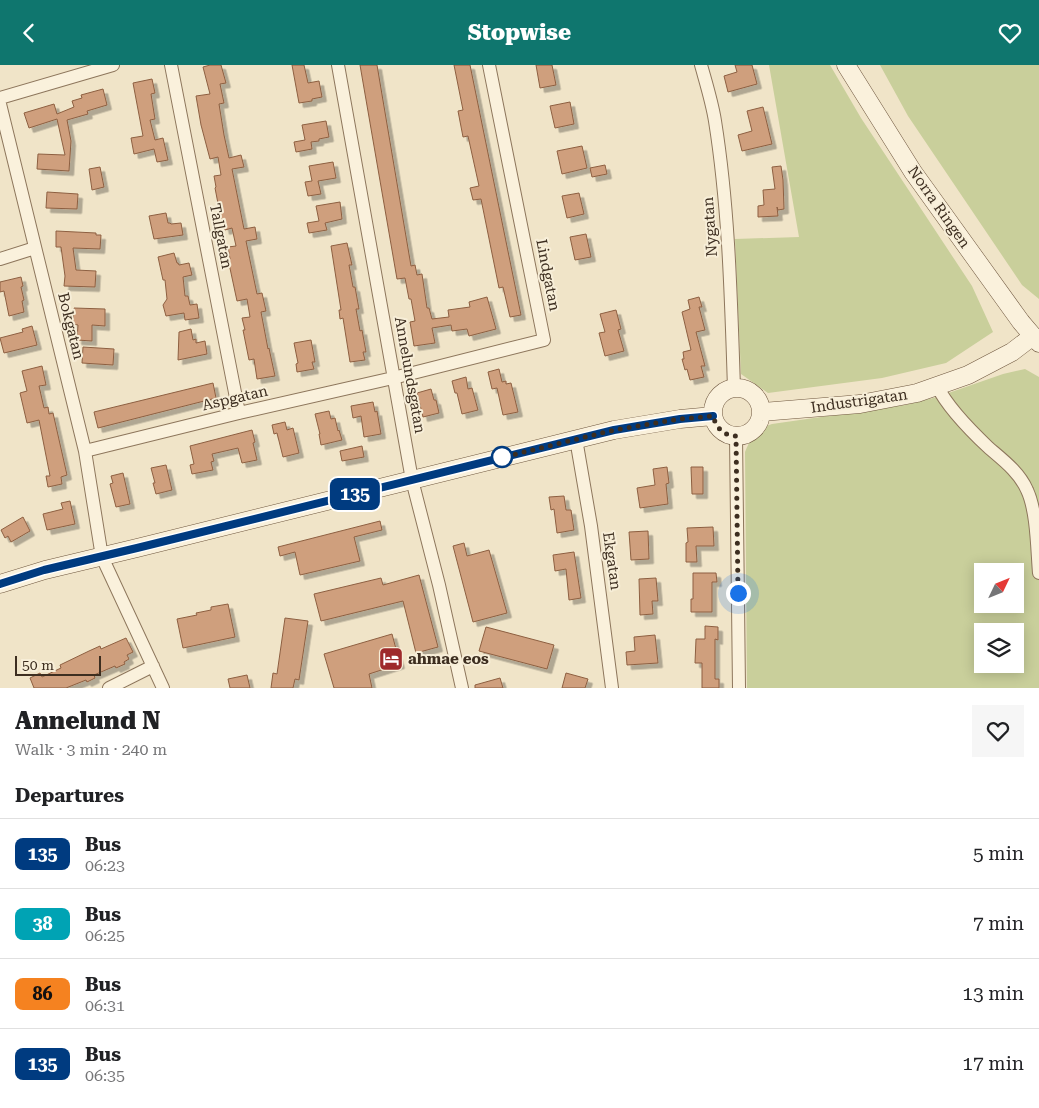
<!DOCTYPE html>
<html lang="en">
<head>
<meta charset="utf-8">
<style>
  :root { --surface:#fff; --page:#f6f6f6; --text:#202124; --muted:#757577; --line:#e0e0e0; --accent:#0f766e }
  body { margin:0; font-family:"Roboto Serif",serif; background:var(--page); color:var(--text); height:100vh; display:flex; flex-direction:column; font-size:19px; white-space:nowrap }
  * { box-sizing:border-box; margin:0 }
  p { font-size:16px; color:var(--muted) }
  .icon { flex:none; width:28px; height:28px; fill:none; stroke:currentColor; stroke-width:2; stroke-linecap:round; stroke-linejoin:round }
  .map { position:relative; height:623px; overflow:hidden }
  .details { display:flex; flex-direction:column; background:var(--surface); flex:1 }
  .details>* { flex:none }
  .badge { padding:0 10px; border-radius:8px; font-size:18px; line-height:32px }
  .needle { width:32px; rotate:47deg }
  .tools { position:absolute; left:974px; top:498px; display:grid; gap:10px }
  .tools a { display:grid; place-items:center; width:50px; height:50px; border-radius:0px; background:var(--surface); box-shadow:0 2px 12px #0003; font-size:25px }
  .scale { position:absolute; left:15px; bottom:12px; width:86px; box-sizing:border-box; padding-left:5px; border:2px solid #3d2e20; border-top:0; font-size:14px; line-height:18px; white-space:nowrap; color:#3d2e20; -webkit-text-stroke:4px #f7eed8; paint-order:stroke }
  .you { position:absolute; width:25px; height:25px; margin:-12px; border:4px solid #fff; border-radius:50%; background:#1a73e8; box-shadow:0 0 0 8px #1a73e833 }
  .map>.badge { position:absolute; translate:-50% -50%; box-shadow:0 0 0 2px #fff }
  h2 { padding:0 15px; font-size:19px; line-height:45px }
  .round { display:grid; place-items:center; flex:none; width:52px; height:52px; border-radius:0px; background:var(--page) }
  .headline { display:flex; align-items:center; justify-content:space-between; height:85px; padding:0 15px }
  h1 { font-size:24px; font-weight:800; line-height:38px }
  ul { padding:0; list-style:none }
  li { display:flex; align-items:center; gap:15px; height:70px; padding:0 15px; border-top:1px solid var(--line) }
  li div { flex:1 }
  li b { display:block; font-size:19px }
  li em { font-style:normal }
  li .badge { min-width:55px; font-weight:700; text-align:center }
  header { display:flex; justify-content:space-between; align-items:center; height:65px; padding:0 15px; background:var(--accent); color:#fff; font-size:22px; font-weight:800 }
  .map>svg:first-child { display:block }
  .green { fill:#c9cf9b; fill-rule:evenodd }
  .building { fill:#cf9f7d; stroke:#8d5f41; filter:url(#shadow) }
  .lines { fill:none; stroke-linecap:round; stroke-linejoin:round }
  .street-casing { stroke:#8d765c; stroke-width:14 }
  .secondary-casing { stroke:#6f573f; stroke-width:19 }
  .street { stroke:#faf1dc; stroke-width:12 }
  .secondary { stroke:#faf1dc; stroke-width:18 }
  .line-casing { stroke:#fff; stroke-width:11 }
  .line { stroke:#003b80; stroke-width:8 }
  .walk { stroke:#3d2e20; stroke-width:5; stroke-dasharray:0 9 }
  .stop-dot { fill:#fff; stroke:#003b80; stroke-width:2.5 }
  .labels { text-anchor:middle; stroke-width:4; stroke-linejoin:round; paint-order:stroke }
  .street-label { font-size:15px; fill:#3d2e20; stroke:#f7eed8 }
  .poi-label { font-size:15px; font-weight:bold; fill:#3d2e20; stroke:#f7eed8; text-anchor:start }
</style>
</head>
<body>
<header><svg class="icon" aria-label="back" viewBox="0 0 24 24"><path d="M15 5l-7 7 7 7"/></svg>Stopwise<svg class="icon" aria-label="heart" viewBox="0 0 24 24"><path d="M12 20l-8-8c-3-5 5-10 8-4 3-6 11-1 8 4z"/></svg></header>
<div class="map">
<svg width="1039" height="623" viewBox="0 0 1039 623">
  <defs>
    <filter id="shadow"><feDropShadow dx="4.5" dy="4.5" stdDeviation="0" flood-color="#0004"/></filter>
  </defs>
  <rect width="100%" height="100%" fill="#f0e4c8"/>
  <path class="green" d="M769,0H830L861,53L972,221L993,267L946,298L882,313L768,328L741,309L735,174L799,172Z
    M880,0H1039V234L1022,220L908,51Z
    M1025,304L1039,312V623H747L745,387C751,373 756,364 772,359L905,340L937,332L1003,309ZM982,506H1015V539H982ZM982,566H1015V599H982Z"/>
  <path class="building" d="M210,0H221L226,18L220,19L224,38L219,39L224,70L229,93L241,90L244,102L232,104L244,164L255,162L257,174L246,176L257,229L262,228L266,246L261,247L268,284L269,283L270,288L275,311L257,314L254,294L249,295L243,265H245L242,253L250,252L247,234L237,236L228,194H230L228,182L236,181L232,163L225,165L222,153L221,154L215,123L216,122L214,111L221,110L218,92L210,94L201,60L196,31L210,29L203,2Z
    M292,0H304L308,18L319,16L322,32L312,34V36L299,38Z
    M360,0H377L411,201L415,200L417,210L422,209L427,243H429L432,254L449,252L448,245L470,242L469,237L487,232L496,264L469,271L467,264L452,266L451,260L432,263L435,278L414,281L410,257L415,256L411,234H409L405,213L397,214Z
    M454,0H470L521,250L510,252L503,222L499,223L481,134L473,135L470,123L479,121L468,71L463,72L458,46L463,45Z
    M536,0H552L556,20L540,23Z
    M735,0H752L757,19L728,27L724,11L737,7Z
    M152,14L155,28L151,29L155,54L150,55L155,75L163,73L168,95L157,97L154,84L134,89L131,73L143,71L133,18Z
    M103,24L107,40L87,46L88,49L67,55L71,76L69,106L37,104L38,89L65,90L57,54L29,63L24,48L54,39L57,49L74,42L72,36L82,33L81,30Z
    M570,37L574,59L555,63L550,41Z
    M763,42L772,79L742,86L738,70L752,66L747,46Z
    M326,56L329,72L319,74V76L311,77L312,84L296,87L294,77L305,75L302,60Z
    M582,81L587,103L562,109L557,86Z
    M333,97L336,113L318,116L321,129L308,131L305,117L312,116L309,101Z
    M605,100L607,109L592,112L590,103Z
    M781,101L783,115L784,144L778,145L777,142L778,151L758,152V141L764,140L763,125L775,124L772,102Z
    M100,102L104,122L92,125L89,104Z
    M47,127L78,129L77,144L46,143Z
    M579,128L584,149L567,153L562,131Z
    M340,137L342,154L325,158L327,165L309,168L307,158L319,156L316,141Z
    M166,148L168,158H170L171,159L181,158L183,170L154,174L149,151Z
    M56,166L96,168V170H101L100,184L73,183L76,205L96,206L95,222L64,221L65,211L61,182H56Z
    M586,169L591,192L575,195L570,172Z
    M347,178L352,200H349L353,222H355L359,244H356L360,266L362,265L366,287H363L365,295L350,297L343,253L340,254L339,245H341L331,181Z
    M174,188L177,198H178L179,200L189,198L192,210L183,212L185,231H188L190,240L197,239L199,253L185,255L184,248L166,251L163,240L167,234L165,215H163L158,192Z
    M21,212L23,221L21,222L24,235L22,236L24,247L9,251L4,226L0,227V217Z
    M699,232L702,242H699L705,265L696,267L705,301H701L704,312L690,315L687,304L685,305L682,294H684L683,287L691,285L682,247L690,244L688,235Z
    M74,243L105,244V261L92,260V276L77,275L78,260L73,259Z
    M616,245L621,264L618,265L624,286L605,291L599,268L605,267L600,249Z
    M32,261L37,280L4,288L0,273L23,267L22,264Z
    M191,264L193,275L196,274V278L205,276L207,289L178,295L179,267Z
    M311,275L315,297H312L314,304L297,307L296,299L298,298L294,278Z
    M83,282L114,284L113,300L82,298Z
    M42,301L46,320L39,321L44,343L48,342L49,349L53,348L67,410L61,412L62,419L48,422L46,411H50L39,355L27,358L20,328L27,326L22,306Z
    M499,304L502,317L506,316V319L511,318L518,347L503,350L497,323L492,324L488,307Z
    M466,312L468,324L472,323L478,345L462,349L457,328H455L452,316Z
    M213,318L216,333L98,363L94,347Z
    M431,324L434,335H436L439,348L423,352L417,328Z
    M373,337L375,347L377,346L381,369L364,372L361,351L353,353L351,341Z
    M329,346L331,354L335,353L338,366L339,365L342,375L321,380L319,369H320L315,349Z
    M285,357L287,365L293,363L299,388L283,392L277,368L274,369L272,360Z
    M252,365L255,377L253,378L257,395L242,398L238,383L212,389L214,396L211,397L213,405L192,409L190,400L194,399L190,381Z
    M362,381L364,392L342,396L340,386Z
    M166,400L172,425L156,429L153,418H155L151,403Z
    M667,402L669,418L666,419L668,439L640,443L637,423L655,420L653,404Z
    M691,402H703V429H692Z
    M123,408L130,439L116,442L110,419L113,418L111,411Z
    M564,431L566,445H571L574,465L557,468L554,444L551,445L549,432Z
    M70,436L75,459L47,465L43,449L63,444L61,438Z
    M23,452L30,466L11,477L8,471L5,473L1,465Z
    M380,456L382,465L354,472L360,496L300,510L295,487L280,491L278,482Z
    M713,462L714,481H696L697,497H686V478L688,477L687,463Z
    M648,466L649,494L631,495L629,467Z
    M464,478L467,491L489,485L507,548L473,557L453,481Z
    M574,487L581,533L569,535L566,504L555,506L553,490Z
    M693,508H716L717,517H712V547H691V534H693Z
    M419,510L438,582L416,588L403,536L321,556L314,529L381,513L383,520Z
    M656,513L658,536H652L653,549L640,550L639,514Z
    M228,539L235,572L183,583L177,554L197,550L196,548L211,545V542Z
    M285,553L308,556L299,615L295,614L293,623H271L273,608L277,609Z
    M705,561L718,562V575L715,574V614H719V623H702V598H695L696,574H705Z
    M486,562L554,580L547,604L479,586Z
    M392,569L400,599L369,609L372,623H334L324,589Z
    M655,570L658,598L627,600L626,587L635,586L634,572Z
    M126,573L133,587L127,590L129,594L124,597L125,599L116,603L115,601L94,610L95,613L87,617L86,615L66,623H34L30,613L40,608L42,612L61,603L60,600L89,586L100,581L101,584Z
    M566,608L588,614L585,623H562Z
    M247,610L250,623H230L228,614Z
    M500,613L503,623H475V620Z"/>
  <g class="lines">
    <defs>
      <path id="street" d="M171,0L239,348
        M338,0L412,415L439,520L462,623
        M701,0C706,18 712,37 715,56C729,144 731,234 734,323
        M0,33L113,0
        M0,39L85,386L102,492L163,623
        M0,194L35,183
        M937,321C947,341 972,367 989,383C1003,395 1019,407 1027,425C1037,446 1037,484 1039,508
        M736,371L739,623
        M576,374L591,461L612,623
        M85,386L239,348L393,313L544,275L489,0
        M109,623L153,601"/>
      <path id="secondary" d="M846,0L913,107L1021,257L1039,278
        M713 347a24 24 0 1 1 48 0a24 24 0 1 1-48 0Z
        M761,347L860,339L917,328L968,310L1012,287L1033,271
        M0,519L45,505L137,483L614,365L680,354L713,351"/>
    </defs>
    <use href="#street" class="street-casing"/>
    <use href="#secondary" class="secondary-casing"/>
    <use href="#street" class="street"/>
    <use href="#secondary" class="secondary"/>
  </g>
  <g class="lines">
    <defs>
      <path id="line" d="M0,519L44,505L137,483L614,365L680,354L713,351"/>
    </defs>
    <use href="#line" class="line-casing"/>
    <use href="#line" class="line"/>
    <path class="walk" d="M502,392L500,393L614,365L680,354L713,351C716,362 723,371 736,371L738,528"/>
  </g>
  <defs>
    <symbol id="hotel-square" viewBox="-11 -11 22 22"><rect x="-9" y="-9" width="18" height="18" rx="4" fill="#9e2a2b" stroke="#f7eed8"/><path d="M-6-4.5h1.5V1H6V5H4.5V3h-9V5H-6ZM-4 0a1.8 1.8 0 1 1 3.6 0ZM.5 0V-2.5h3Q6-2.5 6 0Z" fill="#fff"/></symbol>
  </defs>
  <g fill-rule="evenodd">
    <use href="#hotel-square" x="377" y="580" width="28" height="28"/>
  </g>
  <circle class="stop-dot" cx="502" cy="392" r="10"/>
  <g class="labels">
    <g class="street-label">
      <text transform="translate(939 142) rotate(55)" y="5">Norra Ringen</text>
      <text transform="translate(710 162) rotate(-94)" y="5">Nygatan</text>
      <text transform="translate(221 171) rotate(79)" y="5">Tallgatan</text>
      <text transform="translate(548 210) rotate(79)" y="5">Lindgatan</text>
      <text transform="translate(71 261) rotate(76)" y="5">Bokgatan</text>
      <text transform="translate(410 310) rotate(80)" y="5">Annelundsgatan</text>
      <text transform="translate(235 333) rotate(-13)" y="5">Aspgatan</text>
      <text transform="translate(859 336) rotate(-8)" y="5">Industrigatan</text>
      <text transform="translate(612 496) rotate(82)" y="5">Ekgatan</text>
    </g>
    <g class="poi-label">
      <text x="408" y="599">ahmae eos</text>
    </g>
  </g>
</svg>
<div class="tools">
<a><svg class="needle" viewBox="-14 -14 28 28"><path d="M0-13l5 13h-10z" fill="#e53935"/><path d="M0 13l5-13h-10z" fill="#757577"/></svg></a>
<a><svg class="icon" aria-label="layers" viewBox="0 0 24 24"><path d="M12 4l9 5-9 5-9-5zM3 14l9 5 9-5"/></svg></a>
</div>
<div class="scale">50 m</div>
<div class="you" style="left:738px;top:528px"></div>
<b class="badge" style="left:355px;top:429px;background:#003b80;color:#fff">135</b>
</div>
<section class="details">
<div class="headline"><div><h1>Annelund N</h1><p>Walk · 3 min · 240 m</p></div><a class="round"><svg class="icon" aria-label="heart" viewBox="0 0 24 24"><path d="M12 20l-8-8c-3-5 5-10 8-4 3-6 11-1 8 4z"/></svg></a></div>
<h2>Departures</h2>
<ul>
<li><span class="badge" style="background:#003b80;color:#fff">135</span><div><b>Bus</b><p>06:23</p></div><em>5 min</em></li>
<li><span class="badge" style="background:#00a3b4;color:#fff">38</span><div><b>Bus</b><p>06:25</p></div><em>7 min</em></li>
<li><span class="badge" style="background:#f58220;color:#111">86</span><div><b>Bus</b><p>06:31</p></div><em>13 min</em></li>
<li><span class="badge" style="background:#003b80;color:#fff">135</span><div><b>Bus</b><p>06:35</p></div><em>17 min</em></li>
</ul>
</section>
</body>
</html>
